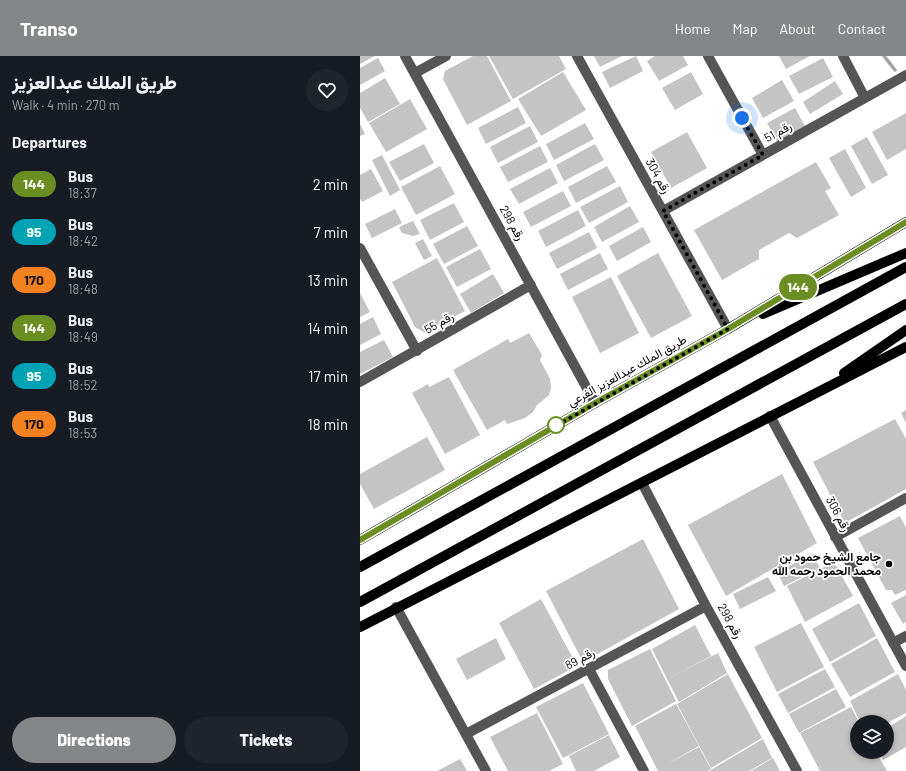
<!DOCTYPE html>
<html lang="en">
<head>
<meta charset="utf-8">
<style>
  :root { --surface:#171b24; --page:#20242c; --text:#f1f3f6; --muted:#9ea1a6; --accent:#858687 }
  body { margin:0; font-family:Barlow,Vazirmatn,sans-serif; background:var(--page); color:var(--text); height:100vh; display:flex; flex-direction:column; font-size:15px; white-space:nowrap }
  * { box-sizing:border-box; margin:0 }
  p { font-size:13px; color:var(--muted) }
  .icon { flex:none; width:22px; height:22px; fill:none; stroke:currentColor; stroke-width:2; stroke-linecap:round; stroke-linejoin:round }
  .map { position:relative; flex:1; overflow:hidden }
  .details { display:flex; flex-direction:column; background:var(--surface); width:360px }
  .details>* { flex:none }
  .badge { padding:0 8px; border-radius:13px; font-size:14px; line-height:26px }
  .buttons { position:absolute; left:490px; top:659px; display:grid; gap:8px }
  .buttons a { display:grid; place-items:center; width:44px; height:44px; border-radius:50%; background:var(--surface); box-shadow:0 2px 6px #0003; font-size:20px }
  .you { position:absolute; width:20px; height:20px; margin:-10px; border:3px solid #fff; border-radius:50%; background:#1a73e8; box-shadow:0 0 0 6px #1a73e833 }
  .map>.badge { position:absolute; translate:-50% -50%; box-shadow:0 0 0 2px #fff }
  h2 { padding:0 12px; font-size:15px; line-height:36px }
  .round { display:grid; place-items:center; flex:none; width:42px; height:42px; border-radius:21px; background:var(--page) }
  .summary { display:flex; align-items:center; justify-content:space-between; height:68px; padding:0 12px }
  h1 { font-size:19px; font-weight:800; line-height:30px }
  .action { display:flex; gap:8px; margin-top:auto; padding:8px 12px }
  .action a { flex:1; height:46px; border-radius:24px; background:var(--accent); color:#fff; font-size:16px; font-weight:800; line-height:46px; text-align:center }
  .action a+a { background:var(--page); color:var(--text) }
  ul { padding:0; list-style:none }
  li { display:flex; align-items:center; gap:12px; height:48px; padding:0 12px }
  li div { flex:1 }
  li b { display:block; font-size:15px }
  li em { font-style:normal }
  li .badge { min-width:44px; font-weight:700; text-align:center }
  header { display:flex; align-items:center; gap:24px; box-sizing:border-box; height:56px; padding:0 20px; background:var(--accent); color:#fff }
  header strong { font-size:19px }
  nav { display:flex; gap:22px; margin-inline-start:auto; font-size:14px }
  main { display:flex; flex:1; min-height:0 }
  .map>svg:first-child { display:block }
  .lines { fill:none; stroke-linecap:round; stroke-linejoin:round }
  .stream { stroke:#a3a3a3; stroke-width:3.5 }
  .building { fill:#c4c4c4 }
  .minor { stroke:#555; stroke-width:10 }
  .major { stroke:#000; stroke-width:10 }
  .line-casing { stroke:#fff; stroke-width:9 }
  .line { stroke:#6b8e23; stroke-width:6 }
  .walk { stroke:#000; stroke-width:4; stroke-dasharray:0 7.2 }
  .stop-dot { fill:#fff; stroke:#6b8e23; stroke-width:2 }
  .poi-dot { fill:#000; stroke:#fff; stroke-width:1.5 }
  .labels { text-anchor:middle; stroke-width:3.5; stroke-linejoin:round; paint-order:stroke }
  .street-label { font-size:12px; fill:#000; stroke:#fff }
  .poi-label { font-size:12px; font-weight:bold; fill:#000; stroke:#fff; text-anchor:end }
</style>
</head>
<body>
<header>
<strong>Transo</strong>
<nav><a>Home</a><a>Map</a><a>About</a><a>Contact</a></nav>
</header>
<main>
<section class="details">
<div class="summary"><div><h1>طريق الملك عبدالعزيز</h1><p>Walk · 4 min · 270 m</p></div><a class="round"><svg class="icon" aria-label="heart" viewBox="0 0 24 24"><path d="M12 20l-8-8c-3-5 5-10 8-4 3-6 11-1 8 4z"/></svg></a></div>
<h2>Departures</h2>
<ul>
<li><span class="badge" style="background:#6b8e23;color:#fff">144</span><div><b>Bus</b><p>18:37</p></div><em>2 min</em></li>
<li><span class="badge" style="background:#00a3b4;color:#fff">95</span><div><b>Bus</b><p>18:42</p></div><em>7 min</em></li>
<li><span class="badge" style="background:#f58220;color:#111">170</span><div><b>Bus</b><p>18:48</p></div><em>13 min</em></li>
<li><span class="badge" style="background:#6b8e23;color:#fff">144</span><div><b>Bus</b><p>18:49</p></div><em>14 min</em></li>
<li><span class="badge" style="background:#00a3b4;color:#fff">95</span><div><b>Bus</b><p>18:52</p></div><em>17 min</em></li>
<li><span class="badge" style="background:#f58220;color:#111">170</span><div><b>Bus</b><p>18:53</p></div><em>18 min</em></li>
</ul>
<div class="action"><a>Directions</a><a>Tickets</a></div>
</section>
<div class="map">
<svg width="546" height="715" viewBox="0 0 546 715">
  <rect width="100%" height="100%" fill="#fff"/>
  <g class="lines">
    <path class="stream" d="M524,0L535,14"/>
  </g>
  <path class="building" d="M0,0H15L0,8Z
    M113,0H127L151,45L107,69L83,23L85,15Z
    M129,0H199L206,13L153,43Z
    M234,0H262L240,11Z
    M276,0L283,15L250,32L242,16Z
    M295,0H323L328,9L299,25L287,5Z
    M419,0H450L426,13Z
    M18,2L25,15L0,29V12Z
    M463,2L473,21L439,38L429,20Z
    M203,16L226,54L181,80L158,43Z
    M331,16L343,38L315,54L302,32Z
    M25,22L40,48L8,66L0,52V37Z
    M422,24L434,45L403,62L392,42Z
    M475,25L483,38L450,58L443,46Z
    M50,43L67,73L26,96L9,67Z
    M158,51L166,67L126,88L118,72Z
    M435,52L445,70L417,86L407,67Z
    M546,57V93L527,104L512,76Z
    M225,67L234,83L194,104L186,88Z
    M0,68L5,78L0,80Z
    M170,70L178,86L138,107L130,91Z
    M327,76L347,112L311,132L291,96Z
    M507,81L528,119L512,128L491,90Z
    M64,88L74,107L40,125L29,106Z
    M235,88L244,104L204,125L196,109Z
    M180,90L188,106L148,126L140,111Z
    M485,93L506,132L491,141L469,102Z
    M22,99L40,134L30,140L12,104Z
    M456,106L471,132L465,135L479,159L437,182L429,177L399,194V203L362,224L334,174Z
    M80,110L95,138L56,159L41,131Z
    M247,110L256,126L216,147L208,131Z
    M190,112L198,127L159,148L150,133Z
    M11,113L23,135L2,146L0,143V119Z
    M260,130L268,146L229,167L220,151Z
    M203,135L211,150L171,171L163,156Z
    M94,147L104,166L70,184L60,164Z
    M270,150L279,166L242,186L234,171Z
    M35,153L42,167L12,182L5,168Z
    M218,154L226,170L186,191L178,175Z
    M53,165L60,178L53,180L42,177L39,171Z
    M107,170L118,190L84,208L73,188Z
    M283,171L291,186L257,205L249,190Z
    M229,176L237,192L197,213L189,197Z
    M63,183L72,200L64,204L55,187Z
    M120,193L131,213L97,231L86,211Z
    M240,197L248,213L208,234L200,218Z
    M298,197L332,260L291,282L257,220Z
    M77,202L105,255L64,276L55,271L32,226Z
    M133,218L144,237L111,257L100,238Z
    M251,221L279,277L240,297L212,241Z
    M0,237L10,256L0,261Z
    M13,261L21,278L0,289V268Z
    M169,277L182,299L180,304L190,323L191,332L189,339L177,349L173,356L165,362L147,368L145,364L127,374L93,314L148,283L150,287Z
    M24,284L33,301L0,318V296Z
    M89,321L120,379L85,398L52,337L68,328L69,331Z
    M546,354V367L541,357Z
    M535,363L546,383V433L485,467L453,406Z
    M67,381L85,414L14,453L0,428V418Z
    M422,418L457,487L366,540L328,469Z
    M540,460L546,472V534L535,539L532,534H526L498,482Z
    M283,483L319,553L223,606L186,535Z
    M452,498L460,512L424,530L417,516Z
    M474,506L493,540L445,566L427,530Z
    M408,521L416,535L380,553L373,538Z
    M546,539V566L543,568L531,547Z
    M181,543L217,610L174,633L139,567Z
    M499,547L516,580L470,606L452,573Z
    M441,567L464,611L417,636L394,591Z
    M335,569L351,600L307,623L292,593Z
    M136,582L146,603L107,624L96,603Z
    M517,582L535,616L490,641L471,608Z
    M290,593L316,645L272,670L248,623V614Z
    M358,597L367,617L319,646L307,623Z
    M465,613L475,631L428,657L418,638Z
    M368,618L402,682L351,712L317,648Z
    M538,618L546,634V657L527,667L500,666L490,645Z
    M223,627L249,678L203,702L176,651Z
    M476,633L486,651L439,677L429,658Z
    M316,648L339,690L305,709L339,691L351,713L347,715H298L275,670Z
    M491,651L499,666H497V696H516L527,715H460L440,677Z
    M177,657L203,708L189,715H148L130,681Z
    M546,660V691L523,704L519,696H527V672Z
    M249,679L260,701L234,715H216L209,700Z
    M403,683L412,702L389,715H349Z
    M413,702L420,715H391Z
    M100,703L107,715H77Z"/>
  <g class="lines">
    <path class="minor" d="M45,0L235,347
      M217,0L368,273
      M348,0L403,99
      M483,0L505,42
      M55,17L86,0
      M303,155L546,19
      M0,192L57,295
      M0,326L171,229
      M410,360L546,610
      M282,427L346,550L437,715
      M475,481L546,442
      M36,551L126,715
      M533,587L546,580
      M229,613L284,715
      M106,678L346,550"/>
    <path class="major" d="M403,258L546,197
      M484,317L546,274
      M0,484L235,347L368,273L546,166
      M0,511L546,211
      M0,546L546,248
      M0,571L546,291"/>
  </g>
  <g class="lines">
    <defs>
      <path id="line" d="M0,484L235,347L368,273L546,166"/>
    </defs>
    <use href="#line" class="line-casing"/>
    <use href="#line" class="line"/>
    <path class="walk" d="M196,369L194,371L368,273L303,155L403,99L382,62"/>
  </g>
  <circle class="stop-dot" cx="196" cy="369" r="8"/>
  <circle class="poi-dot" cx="529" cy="508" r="4"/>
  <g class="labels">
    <g class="street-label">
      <text transform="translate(418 76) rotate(-29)" y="4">رقم 51</text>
      <text transform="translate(298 120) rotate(61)" y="4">رقم 304</text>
      <text transform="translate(152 167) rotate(61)" y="4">رقم 298</text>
      <text transform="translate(79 267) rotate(-30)" y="4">رقم 55</text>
      <text transform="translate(267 315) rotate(-29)" y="4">طريق الملك عبدالعزيز الفرعي</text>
      <text transform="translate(478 458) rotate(62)" y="4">رقم 306</text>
      <text transform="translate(370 565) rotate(61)" y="4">رقم 298</text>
      <text transform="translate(220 603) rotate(-28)" y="4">رقم 89</text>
    </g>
    <g class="poi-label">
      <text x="521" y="505">جامع الشيخ حمود بن<tspan x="521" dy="14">محمد الحمود رحمه الله</tspan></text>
    </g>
  </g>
</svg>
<div class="buttons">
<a><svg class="icon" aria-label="layers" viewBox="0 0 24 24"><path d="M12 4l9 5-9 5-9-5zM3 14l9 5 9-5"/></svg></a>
</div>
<div class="you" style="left:382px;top:62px"></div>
<b class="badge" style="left:438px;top:231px;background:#6b8e23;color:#fff">144</b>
</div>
</main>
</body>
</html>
